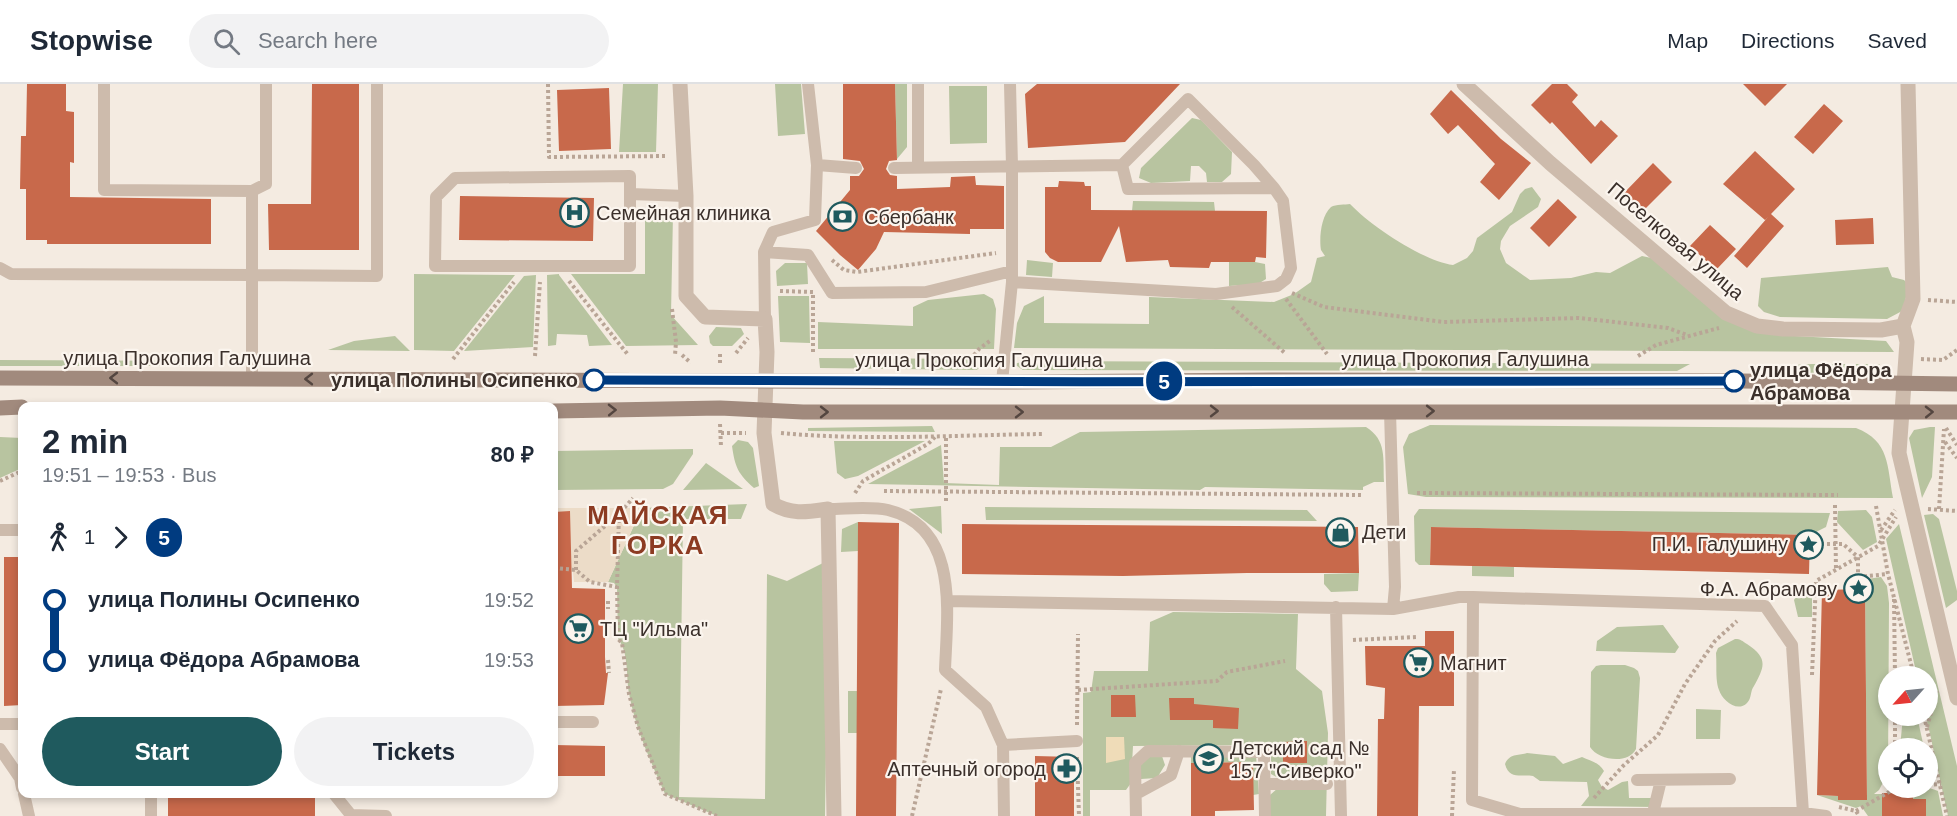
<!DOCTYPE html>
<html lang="en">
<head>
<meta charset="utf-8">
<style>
  :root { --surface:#fff; --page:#f2f2f3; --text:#1f2937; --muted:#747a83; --line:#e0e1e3; --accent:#1f5a5e }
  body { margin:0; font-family:Helvetica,sans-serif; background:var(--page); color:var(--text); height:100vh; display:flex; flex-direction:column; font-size:22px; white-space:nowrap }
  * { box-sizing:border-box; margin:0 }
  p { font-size:20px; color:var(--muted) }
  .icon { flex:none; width:33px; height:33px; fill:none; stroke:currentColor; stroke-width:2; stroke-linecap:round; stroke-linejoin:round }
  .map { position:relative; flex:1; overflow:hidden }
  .details { position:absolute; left:18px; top:318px; width:540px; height:396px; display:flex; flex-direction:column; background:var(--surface); border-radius:12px; box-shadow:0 3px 9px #0003 }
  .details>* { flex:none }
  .badge { padding:0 12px; border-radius:20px; font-size:21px; line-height:39px }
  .needle { width:39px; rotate:243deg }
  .buttons { position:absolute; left:1878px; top:582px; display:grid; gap:12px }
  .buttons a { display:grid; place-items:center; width:60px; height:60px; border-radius:50%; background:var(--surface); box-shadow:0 3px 9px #0003; font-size:30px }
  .map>.badge { position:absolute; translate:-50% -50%; box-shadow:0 0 0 3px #fff }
  .legs { display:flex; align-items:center; gap:9px; height:66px; padding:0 24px; font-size:20px }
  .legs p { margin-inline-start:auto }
  .head { display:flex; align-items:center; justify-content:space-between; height:102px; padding:0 24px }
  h1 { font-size:33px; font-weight:600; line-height:45px }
  .button { display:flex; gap:12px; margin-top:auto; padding:12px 24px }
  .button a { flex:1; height:69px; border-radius:36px; background:var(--accent); color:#fff; font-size:24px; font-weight:600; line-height:69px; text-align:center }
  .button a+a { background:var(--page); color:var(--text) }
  ul { padding:0 24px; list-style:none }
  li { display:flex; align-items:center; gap:21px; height:60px; font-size:22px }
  li i { display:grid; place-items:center; width:9px; height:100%; margin:0 8px; background:currentColor }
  li i::after { content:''; width:15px; height:15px; margin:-8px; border:4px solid; border-radius:50%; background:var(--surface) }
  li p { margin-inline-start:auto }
  li:first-child i { background:linear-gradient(#0000 50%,currentColor 0) }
  li:last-child i { background:linear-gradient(currentColor 50%,#0000 0) }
  header { display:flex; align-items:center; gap:36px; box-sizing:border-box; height:84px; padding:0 30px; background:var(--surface); border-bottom:2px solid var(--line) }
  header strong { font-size:28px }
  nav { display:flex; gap:33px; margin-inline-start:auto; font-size:21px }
  .search { width:420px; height:54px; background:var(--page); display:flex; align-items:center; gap:15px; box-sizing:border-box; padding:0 21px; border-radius:33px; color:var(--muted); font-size:22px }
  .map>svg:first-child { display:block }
  .green { fill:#b8c4a0 }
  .sand { fill:#efdcb8 }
  .plaza { fill:#ecdcc8 }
  .building { fill:#c8694b }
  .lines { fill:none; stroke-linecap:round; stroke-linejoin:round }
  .path { stroke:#b9a596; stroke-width:4; stroke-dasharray:3 3; stroke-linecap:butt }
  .lane { stroke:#cdbbac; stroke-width:12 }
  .street { stroke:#cdbbac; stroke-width:15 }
  .secondary { stroke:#a18a7d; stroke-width:15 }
  .oneway { stroke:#544640 }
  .line-1-casing { stroke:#fff; stroke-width:14 }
  .line-1 { stroke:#003b80; stroke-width:9 }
  .stop-1-dot { fill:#fff; stroke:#003b80; stroke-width:3 }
  .labels { text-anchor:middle; stroke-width:4.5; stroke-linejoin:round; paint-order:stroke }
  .poi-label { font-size:20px; fill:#3b302b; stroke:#fbf5ee; text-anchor:start }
  .street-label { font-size:20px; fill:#3b302b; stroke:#fbf5ee }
  .stop-label { font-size:20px; font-weight:bold; fill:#3b302b; stroke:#fbf5ee; text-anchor:start }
  .district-label { font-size:26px; font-weight:bold; letter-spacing:1.5px; fill:#8c3b22; stroke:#fbf5ee }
</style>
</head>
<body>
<header>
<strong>Stopwise</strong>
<div class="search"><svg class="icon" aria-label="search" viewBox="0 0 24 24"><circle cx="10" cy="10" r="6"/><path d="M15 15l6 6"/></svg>Search here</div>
<nav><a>Map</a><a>Directions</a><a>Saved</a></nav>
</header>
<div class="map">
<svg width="1957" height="732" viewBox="0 0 1957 732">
  <rect width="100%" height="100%" fill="#f4ebe1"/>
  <path class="green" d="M623,0H658L656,68H619Z
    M775,0H801L805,50L778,52Z
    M895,0H907V63L897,75Z
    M949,2H987V59L950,60Z
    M1192,34L1201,36L1232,68L1231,90L1222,98H1207L1206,89L1199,82H1191L1190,97L1151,99L1139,94L1141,84Z
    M1532,103L1541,115L1538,123L1510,142L1501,157L1500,165L1506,179L1530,196L1571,194L1596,188L1610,189L1642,172L1656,175L1713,225L1795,252L1886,257L1894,268L1014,264L1017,239L1024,222L1044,212V239L1149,240V213L1274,218L1294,210L1311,198L1317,174L1325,172L1321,166C1319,154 1321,132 1331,123C1336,120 1345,121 1350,120C1371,142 1423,177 1453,181L1467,174L1473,167L1477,154L1512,128L1520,110L1525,105Z
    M1133,117L1214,118L1215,127H1132Z
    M673,130L671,231L698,261L626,262L571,190H645V131Z
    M1027,176L1053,179L1052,193L1026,191Z
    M1229,178H1255L1265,180L1266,195L1258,200L1229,202Z
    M785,179H807L808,200L777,202L776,187Z
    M1888,183L1892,193L1904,196L1908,200L1904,226L1887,235L1780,233L1764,228L1758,222L1761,194Z
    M414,190L515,191L454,267L414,266Z
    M559,190V191L612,261L589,262L587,251L557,250L556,261L548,262L547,191Z
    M536,191L533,263L464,267L524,192Z
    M984,210L993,215L996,225L994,265H818V238L913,242V223L928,216Z
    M778,212H809L810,259L780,258Z
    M716,243L741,244L744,250L732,262H713L710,259L709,252Z
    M395,252L410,267L328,266L354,257Z
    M819,274L993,275L988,281L976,286L820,284Z
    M0,276L209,277L204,282H0Z
    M1025,277L1690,280L1677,287L1023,286L1014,280Z
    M1812,280H1880L1875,285L1807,289L1789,281Z
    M1430,341L1856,344C1890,357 1887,382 1893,414L1426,413L1408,410L1403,363L1409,350Z
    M932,342L935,348L808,347V344Z
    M1366,343C1387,356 1383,375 1384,398H1374L1363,403V406L1205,403L1200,406L868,400L941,361L944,399L999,401L1000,363H1051L1080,348Z
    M1930,343H1935L1932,393L1922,414L1909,354L1914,346Z
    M0,353L22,354V384L0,394Z
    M738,356L748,358L753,364L759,402L754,404C738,390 735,383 732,362Z
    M834,357H925L858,392L845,395L837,389Z
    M693,365V370L673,400L663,405L554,406V367Z
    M706,379L743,405L683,406Z
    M747,420L741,435H683L679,713L765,715L767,490L787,497L829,476L825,732H717L665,710C651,678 635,644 629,609C626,593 629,568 618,555L617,503L614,499L608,498L642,424Z
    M941,422L942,450L909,425Z
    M985,423L1307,426L1317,437L986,436Z
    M1419,425L1830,429L1826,443L1810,451L1431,443L1430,481H1419L1415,477L1414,432Z
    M1866,426L1872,433L1877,458L1863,466L1837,438L1838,427Z
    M1933,430L1939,435L1957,507V516L1946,524L1924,431Z
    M858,438V467L841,468L842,445Z
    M1899,440L1957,682V732H1948L1926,632H1928V592H1917L1886,455Z
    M1472,482L1514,483V493L1472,492Z
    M1359,489L1358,507L1331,508L1324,500V490Z
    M1881,493L1887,502L1889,519L1888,689L1879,706L1874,710C1895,711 1918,697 1938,707L1943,732H1926L1913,716L1912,709H1895L1882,732H1868L1861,722L1856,724L1817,711L1838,712V716L1867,711L1865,505L1867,495Z
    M1802,502L1812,509V533H1798L1794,516Z
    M1173,528L1298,530L1296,585L1322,607L1328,649L1326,732H1270V711L1278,704L1280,695L1271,690V661L1133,662L1131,699L1126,706H1090V732H1083V609L1091,608L1094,587H1148L1150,538Z
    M1663,541L1679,563L1675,569L1596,567L1597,557L1617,543Z
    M1735,555C1741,555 1742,557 1747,560C1768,574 1765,582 1754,602C1750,607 1752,614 1747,619C1737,629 1722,616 1719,606C1715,596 1717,581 1716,569L1718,564Z
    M1601,581H1625L1634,584L1638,587L1640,594L1636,665C1628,681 1598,676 1590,663L1591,588L1596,582Z
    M848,607H857V649H848Z
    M1696,625L1721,626L1720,655H1696Z
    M1903,632H1917L1924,664H1900Z
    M1527,669L1555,672L1563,680L1582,673C1590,677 1599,678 1604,687L1598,696L1602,703L1608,706L1622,698L1628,697L1629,714H1654V723L1581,722L1589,712L1587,698L1540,697L1533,692C1521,690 1509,696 1505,680C1510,669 1518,672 1527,669Z
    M1162,672L1165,681L1157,694L1141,695L1140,682L1148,673Z
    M1256,672L1259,710L1253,711V678L1191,679V673Z"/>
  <path class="sand" d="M1106,653H1124L1125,675L1106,679Z"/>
  <path class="plaza" d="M554,424H642L608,498H574L573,488H554V461H570V428H554Z"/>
  <path class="building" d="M27,0H66V27L74,28V79L70,78V113L211,115V160H47V156H26V105H20L21,52H26Z
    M312,0H359V166H269L268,120H311Z
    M843,0H895L897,76L889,77L886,85L890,91L897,92V105L950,103L951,93L975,92L976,101L1004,102V145H970V150L884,148L876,165L858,186L840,171L816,147L850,106V92H859L864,85L860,77L843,75Z
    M1037,0H1180L1125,58L1028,64L1025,10Z
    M1552,0H1567L1578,11L1572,18L1595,43L1601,36L1618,52L1591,80L1552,38L1550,40L1531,21Z
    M1743,0H1787L1765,22Z
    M609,4L611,65L559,67L557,6Z
    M1451,6L1501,55L1531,79L1499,116L1480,98L1495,80L1458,41L1448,50L1430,30Z
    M1824,20L1843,37L1813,70L1794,53Z
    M1755,67L1795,105L1771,130L1784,142L1747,184L1734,172L1768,133L1765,136L1723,100Z
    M1653,79L1672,98L1643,127L1624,109Z
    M1059,97L1084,98L1085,102H1091V126L1267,127L1266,174L1256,173L1255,178H1211L1209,184L1170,183L1168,176L1126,178L1119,142L1101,178H1058L1050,174L1045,168V103H1058Z
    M460,112L594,114L593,157L459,156Z
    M1558,115L1577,133L1549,163L1530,144Z
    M1873,134L1874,160L1836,161L1835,136Z
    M1710,141L1736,165L1716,186L1690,162Z
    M570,427L572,504L605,505V573L606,589H608L604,621L554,622V428Z
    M858,438L899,439L896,732H856Z
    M962,440L1358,443L1359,489H1247L1123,492L962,490Z
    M1431,443L1810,451L1809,490L1430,481Z
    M4,473H22V621L4,622Z
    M1865,505L1867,716H1838V712L1817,711L1822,506Z
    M1425,547H1454V622H1419L1418,732H1377L1378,635H1384L1385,604L1366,601L1365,562H1425Z
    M1111,611H1135L1136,633H1111Z
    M1169,614H1194V620L1239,624L1238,645L1213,644V636H1170Z
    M1307,657V679H1283V658Z
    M554,661L605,662V692H554Z
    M1035,672L1074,673V732H1035Z
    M1253,678L1254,726L1215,727V732H1191V679Z
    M1882,709H1913V715H1926V732H1882Z
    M168,710H315V732H168Z"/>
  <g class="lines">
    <path class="path" d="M548,0L549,73L668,72
      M832,176L844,186L857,188L996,169
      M569,197L629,272
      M780,207L813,208V270
      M1292,209L1324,223L1444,238L1579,234L1668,244L1687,251
      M1286,215L1327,270
      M1928,216L1957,218
      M1232,223L1286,270
      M672,225L676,258L675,271
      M736,269L748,254
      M720,270V282
      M682,271L691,279
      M974,271L979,265L991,256
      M535,272L540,198
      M1638,272L1656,261L1719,244
      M453,275L514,198
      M1921,275L1943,276L1957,266
      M720,340L721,363
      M1946,344L1957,361
      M721,349H746
      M781,349C868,357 956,351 1044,350
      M1945,358L1957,374
      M0,397L22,387
      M884,407L1363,411
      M855,409L863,397L928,360L936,352
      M1417,409L1838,411
      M946,417V351
      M1835,421L1836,486
      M1876,422L1888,490L1914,592
      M1928,425L1957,427
      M1939,425L1944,345
      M619,430L617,503L618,555L622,559L629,610L638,643L665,710L717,732
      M1881,446L1895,426
      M1809,460H1843L1858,473V505
      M554,484L576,486L590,498L617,503
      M576,486V467L619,430L633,414
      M1858,493L1888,490
      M1894,515L1895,592
      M608,517V525
      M1353,556L1416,553
      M608,576L609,589
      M1812,591L1816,497L1878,462L1896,433
      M1078,606L1217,597L1227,588L1285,577
      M1895,632V664
      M1924,632L1947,732
      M1077,641L1078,550
      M1927,643L1937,607
      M1077,673L1079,732
      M1928,701L1941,700
      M1594,714L1623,682L1658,651L1685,600L1715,557L1737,537
      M1839,723L1856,727L1859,732
      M1856,727L1896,704
      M912,732L941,605
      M1452,732L1454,685"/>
    <path class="lane" d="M104,0V106L252,107L266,100V0
      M817,81L856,84
      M918,83V0
      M894,84L1122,81L1188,15L1254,81L1274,104
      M630,92V182H435L436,113L455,94Z
      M630,110L686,112
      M764,168L808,171L832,209L926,208L1012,187
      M0,184L11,190L252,191V107
      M1012,198L1216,210L1277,202L1286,195L1291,184L1283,117L1274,104L1128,105L1122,81
      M765,235L764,168L773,148L815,136L817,81L808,0
      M252,295V191L377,192V0
      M1002,298L1012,198V82L1010,0
      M1390,327L1395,503L1393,525
      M828,425C846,425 871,422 888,426C960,444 947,529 945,586L986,623L1003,661L1004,732
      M0,446H22
      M947,517L1393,525L1459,513H1473L1765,522L1792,561L1803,729L1520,730L1472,716L1473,513
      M1336,523L1341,732
      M554,638H593
      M0,640H22
      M1003,661L1077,657
      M0,665L20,694L22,704
      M1637,696L1730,695
      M1266,700H1327
      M24,710L29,732
      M151,710V732
      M334,710L351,731L386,732
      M1136,710L1171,691L1179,667
      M1653,729L1661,696
      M1803,729L1826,732
      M1136,732L1135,679L1148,667L1264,668L1265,732"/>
    <path class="street" d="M680,0L686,112V212L705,233L765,235L767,268L764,349L773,420C792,431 807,428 828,425L834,732
      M1464,0L1550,79L1726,229L1757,242L1783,245L1881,246L1903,242
      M1908,0L1913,215L1903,242L1907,258L1899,369L1957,614"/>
    <path class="secondary" d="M0,294L1002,298L1279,296L1742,297L1957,300
      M0,324L22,323
      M554,327L720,324L803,328H1957"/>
  </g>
  <defs><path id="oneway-chevron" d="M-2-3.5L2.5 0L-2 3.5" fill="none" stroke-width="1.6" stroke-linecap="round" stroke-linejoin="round" transform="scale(1.5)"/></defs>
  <g class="oneway">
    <use href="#oneway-chevron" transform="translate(114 294) rotate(-180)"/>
    <use href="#oneway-chevron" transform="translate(309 295) rotate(-180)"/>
    <use href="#oneway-chevron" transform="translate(612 326) rotate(-1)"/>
    <use href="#oneway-chevron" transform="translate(1214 327)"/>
    <use href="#oneway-chevron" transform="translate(1430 327)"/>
    <use href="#oneway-chevron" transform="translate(824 328)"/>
    <use href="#oneway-chevron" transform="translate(1019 328)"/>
    <use href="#oneway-chevron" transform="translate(1929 328) rotate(-1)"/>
  </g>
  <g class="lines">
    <defs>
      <path id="line-1" d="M594,296C974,299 1354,297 1734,297"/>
    </defs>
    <use href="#line-1" class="line-1-casing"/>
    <use href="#line-1" class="line-1"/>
  </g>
  <defs>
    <symbol id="hospital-ring" viewBox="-11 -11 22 22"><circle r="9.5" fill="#fbf5ee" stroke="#1f5a5e" stroke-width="1.5"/><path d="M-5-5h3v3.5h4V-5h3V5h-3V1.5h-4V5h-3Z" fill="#1f5a5e"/></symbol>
    <symbol id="bank-ring" viewBox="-11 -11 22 22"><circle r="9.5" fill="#fbf5ee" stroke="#1f5a5e" stroke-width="1.5"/><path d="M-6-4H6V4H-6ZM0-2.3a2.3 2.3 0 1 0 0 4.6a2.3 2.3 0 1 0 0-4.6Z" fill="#1f5a5e"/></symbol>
    <symbol id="shop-ring" viewBox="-11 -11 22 22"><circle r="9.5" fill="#fbf5ee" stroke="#1f5a5e" stroke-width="1.5"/><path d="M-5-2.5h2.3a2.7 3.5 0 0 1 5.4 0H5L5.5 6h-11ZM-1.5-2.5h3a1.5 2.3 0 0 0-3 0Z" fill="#1f5a5e"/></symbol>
    <symbol id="sight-ring" viewBox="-11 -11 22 22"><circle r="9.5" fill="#fbf5ee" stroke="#1f5a5e" stroke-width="1.5"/><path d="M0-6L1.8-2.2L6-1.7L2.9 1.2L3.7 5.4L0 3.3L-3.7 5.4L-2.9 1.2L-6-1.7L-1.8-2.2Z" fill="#1f5a5e"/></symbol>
    <symbol id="supermarket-ring" viewBox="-11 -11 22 22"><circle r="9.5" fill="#fbf5ee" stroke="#1f5a5e" stroke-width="1.5"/><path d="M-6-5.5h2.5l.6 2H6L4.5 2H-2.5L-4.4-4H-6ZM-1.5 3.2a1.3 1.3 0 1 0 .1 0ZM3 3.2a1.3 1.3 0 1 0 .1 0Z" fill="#1f5a5e"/></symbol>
    <symbol id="school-ring" viewBox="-11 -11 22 22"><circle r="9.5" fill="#fbf5ee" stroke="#1f5a5e" stroke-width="1.5"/><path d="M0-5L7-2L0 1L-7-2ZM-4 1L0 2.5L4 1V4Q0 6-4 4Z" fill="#1f5a5e"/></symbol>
    <symbol id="pharmacy-ring" viewBox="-11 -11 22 22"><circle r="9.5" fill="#fbf5ee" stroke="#1f5a5e" stroke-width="1.5"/><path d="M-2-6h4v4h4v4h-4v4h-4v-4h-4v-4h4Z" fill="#1f5a5e"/></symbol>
  </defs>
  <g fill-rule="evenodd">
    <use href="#hospital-ring" x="558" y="112" width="33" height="33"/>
    <use href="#bank-ring" x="826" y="116" width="33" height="33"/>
    <use href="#shop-ring" x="1324" y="432" width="33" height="33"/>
    <use href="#sight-ring" x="1792" y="444" width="33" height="33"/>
    <use href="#sight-ring" x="1842" y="488" width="33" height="33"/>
    <use href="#supermarket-ring" x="562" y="528" width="33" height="33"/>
    <use href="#supermarket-ring" x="1402" y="562" width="33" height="33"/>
    <use href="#school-ring" x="1192" y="658" width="33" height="33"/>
    <use href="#pharmacy-ring" x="1050" y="668" width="33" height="33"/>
  </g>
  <g class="stop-1-dot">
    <circle cx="594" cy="296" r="10"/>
    <circle cx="1734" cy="297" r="10"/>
  </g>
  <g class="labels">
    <g class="poi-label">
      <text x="596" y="136">Семейная клиника</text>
      <text x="864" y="140">Сбербанк</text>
      <text x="1362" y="455">Дети</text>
      <text x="1788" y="467" text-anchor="end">П.И. Галушину</text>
      <text x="1837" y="512" text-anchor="end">Ф.А. Абрамову</text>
      <text x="600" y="552">ТЦ "Ильма"</text>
      <text x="1440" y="586">Магнит</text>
      <text x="1230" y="671">Детский сад №<tspan x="1230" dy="23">157 "Сиверко"</tspan></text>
      <text x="1046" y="692" text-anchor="end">Аптечный огород</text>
    </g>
    <g class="street-label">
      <text transform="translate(1676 157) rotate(40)" y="7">Поселковая улица</text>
      <text x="187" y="281">улица Прокопия Галушина</text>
      <text x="1465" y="282">улица Прокопия Галушина</text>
      <text x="979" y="283">улица Прокопия Галушина</text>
    </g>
    <g class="stop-label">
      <text x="1750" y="293">улица Фёдора<tspan x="1750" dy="23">Абрамова</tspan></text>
      <text x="578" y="303" text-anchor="end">улица Полины Осипенко</text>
    </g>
    <g class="district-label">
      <text x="658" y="440">МАЙСКАЯ<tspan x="658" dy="30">ГОРКА</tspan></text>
    </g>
  </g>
</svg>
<div class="buttons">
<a><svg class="needle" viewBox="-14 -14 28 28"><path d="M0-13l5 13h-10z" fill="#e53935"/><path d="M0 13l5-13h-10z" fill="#747a83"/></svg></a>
<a><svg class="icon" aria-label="locate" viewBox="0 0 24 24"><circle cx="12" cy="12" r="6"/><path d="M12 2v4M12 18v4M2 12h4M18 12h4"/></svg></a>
</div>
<b class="badge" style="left:1164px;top:297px;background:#003b80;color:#fff">5</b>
<section class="details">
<div class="head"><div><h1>2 min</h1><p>19:51 – 19:53 · Bus</p></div><b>80 ₽</b></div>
<div class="legs"><svg class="icon" aria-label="walk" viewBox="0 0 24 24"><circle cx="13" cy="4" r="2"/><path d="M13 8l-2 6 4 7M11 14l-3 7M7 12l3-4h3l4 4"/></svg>1<svg class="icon" aria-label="forward" viewBox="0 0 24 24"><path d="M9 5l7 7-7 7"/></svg><b class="badge" style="background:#003b80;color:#fff">5</b></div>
<ul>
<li><i style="color:#003b80"></i><b>улица Полины Осипенко</b><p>19:52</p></li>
<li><i style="color:#003b80"></i><b>улица Фёдора Абрамова</b><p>19:53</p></li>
</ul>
<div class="button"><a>Start</a><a>Tickets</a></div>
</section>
</div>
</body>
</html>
